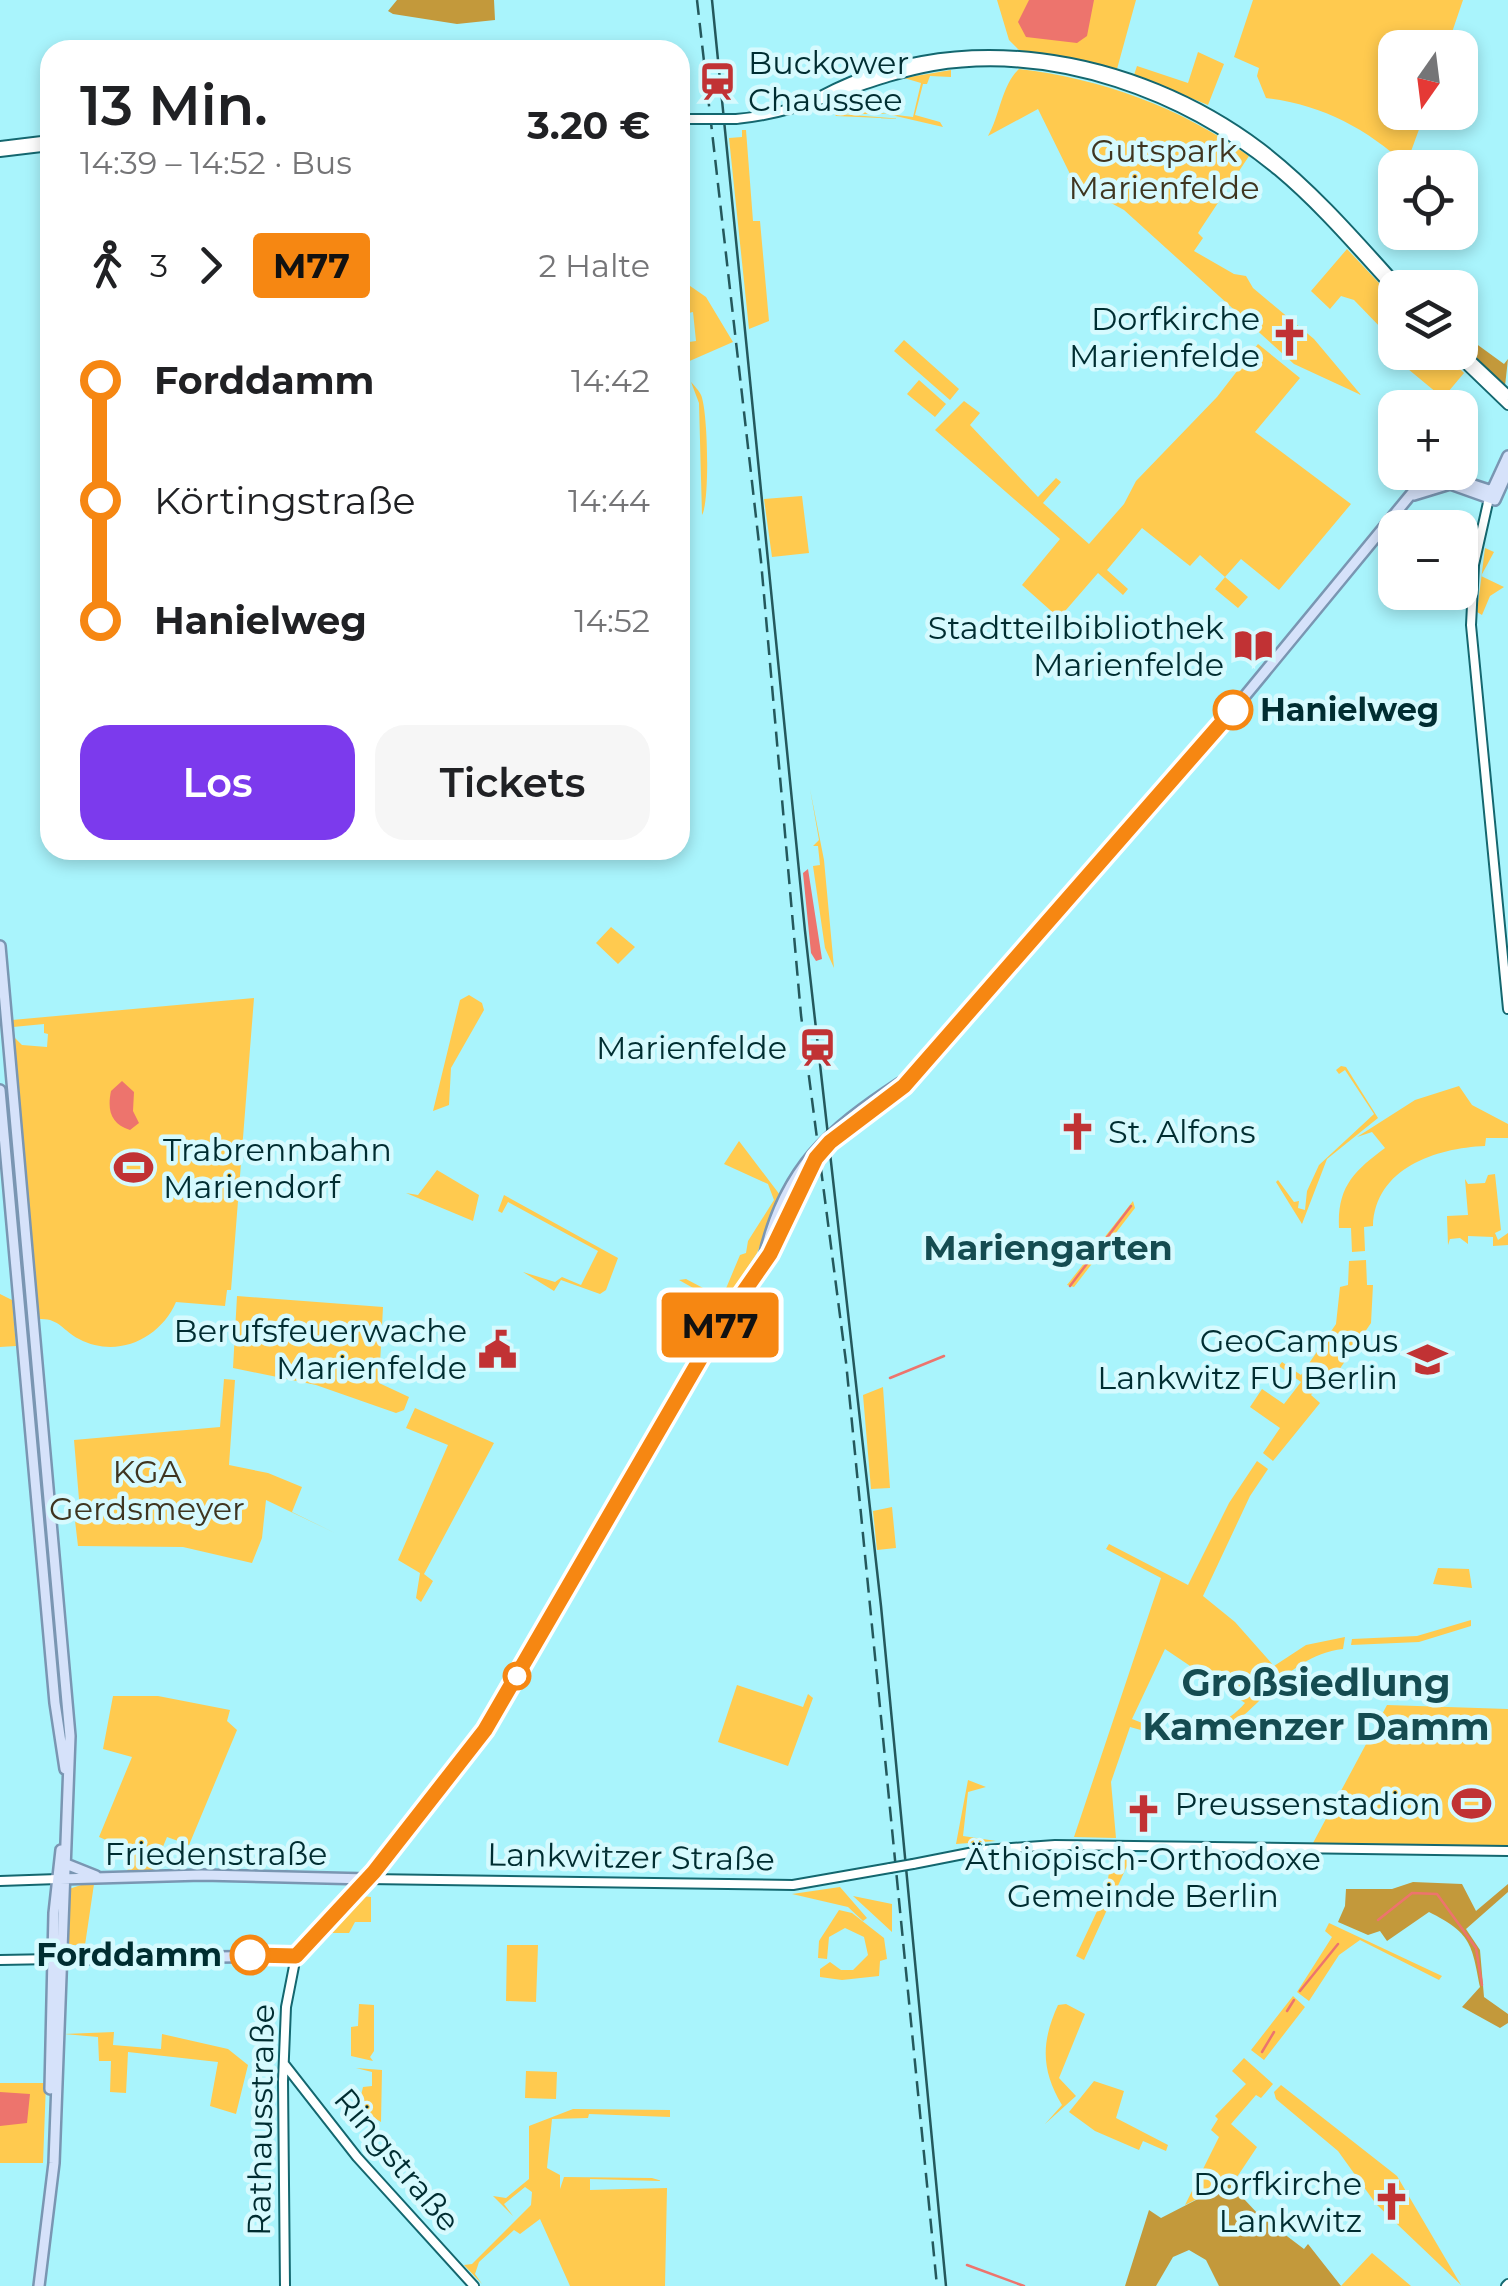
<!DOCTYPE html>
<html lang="de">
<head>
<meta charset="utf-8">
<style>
  :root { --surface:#fff; --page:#f6f6f6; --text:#202124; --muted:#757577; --accent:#7c3aed }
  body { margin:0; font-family:Montserrat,sans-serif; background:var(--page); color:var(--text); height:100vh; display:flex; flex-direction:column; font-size:38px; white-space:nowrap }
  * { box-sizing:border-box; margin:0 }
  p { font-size:32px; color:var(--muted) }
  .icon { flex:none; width:55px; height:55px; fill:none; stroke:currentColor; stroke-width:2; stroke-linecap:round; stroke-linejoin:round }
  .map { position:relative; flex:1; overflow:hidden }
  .sheet { position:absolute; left:40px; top:40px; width:650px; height:820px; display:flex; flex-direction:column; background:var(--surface); border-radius:30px; box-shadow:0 5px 15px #0003 }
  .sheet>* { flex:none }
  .badge { padding:0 20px; border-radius:8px; font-size:35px; line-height:65px }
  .needle { width:65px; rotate:194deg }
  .tools { position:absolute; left:1378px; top:30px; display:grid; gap:20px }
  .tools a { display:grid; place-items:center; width:100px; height:100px; border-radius:20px; background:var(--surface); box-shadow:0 5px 15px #0003; font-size:50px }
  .map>.badge { position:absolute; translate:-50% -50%; box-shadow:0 0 0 5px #fff }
  .legs { display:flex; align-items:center; gap:15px; height:110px; padding:0 40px; font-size:32px }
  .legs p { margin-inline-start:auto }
  .summary { display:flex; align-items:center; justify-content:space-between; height:170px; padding:0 40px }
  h1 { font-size:55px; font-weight:600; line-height:75px }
  .cta { display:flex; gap:20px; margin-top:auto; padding:20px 40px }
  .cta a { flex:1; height:115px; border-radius:30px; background:var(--accent); color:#fff; font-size:40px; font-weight:600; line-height:115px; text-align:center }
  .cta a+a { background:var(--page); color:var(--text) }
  ul { padding:0 40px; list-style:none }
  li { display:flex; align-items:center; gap:35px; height:120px; font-size:38px }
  li i { display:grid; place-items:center; width:15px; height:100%; margin:0 12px; background:currentColor }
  li i::after { content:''; width:25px; height:25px; margin:-12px; border:8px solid; border-radius:50%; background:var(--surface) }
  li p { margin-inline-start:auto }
  li:first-child i { background:linear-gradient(#0000 50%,currentColor 0) }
  li:last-child i { background:linear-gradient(currentColor 50%,#0000 0) }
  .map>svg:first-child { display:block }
  .green { fill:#ffca4f }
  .forest { fill:#c3993b }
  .water { fill:#ed746d }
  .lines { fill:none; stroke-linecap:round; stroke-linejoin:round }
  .stream { stroke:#ed746d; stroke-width:2.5 }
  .secondary-casing { stroke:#14676f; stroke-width:12 }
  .primary-casing { stroke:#7a96b2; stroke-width:14 }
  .secondary { stroke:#fff; stroke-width:8 }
  .primary { stroke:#d6e2fa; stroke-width:9 }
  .tram { stroke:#24585c; stroke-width:2.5 }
  .rail { stroke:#24585c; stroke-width:2.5; stroke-dasharray:15 8; stroke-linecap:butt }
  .secondary-bridge-casing { stroke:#14676f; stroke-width:12; stroke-linecap:butt }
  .secondary-bridge { stroke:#fff; stroke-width:8 }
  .line-1-casing { stroke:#fff; stroke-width:22 }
  .line-1 { stroke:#f68712; stroke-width:15 }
  .stop-1-dot { fill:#fff; stroke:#f68712; stroke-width:5 }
  .labels { text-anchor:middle; stroke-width:9; stroke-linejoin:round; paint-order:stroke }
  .poi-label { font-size:32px; fill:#002d31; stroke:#d6fafe; text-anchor:end }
  .park-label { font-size:32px; fill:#3f3520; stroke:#d6fafe }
  .stop-label { font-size:32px; font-weight:bold; fill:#002d31; stroke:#d6fafe; text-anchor:start }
  .street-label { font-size:32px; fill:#002d31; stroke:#d6fafe }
  .neighbourhood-label { font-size:35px; font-weight:bold; fill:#154c51; stroke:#d6fafe }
  .quarter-label { font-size:38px; font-weight:bold; fill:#154c51; stroke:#d6fafe }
</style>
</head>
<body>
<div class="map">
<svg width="1508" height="2286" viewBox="0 0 1508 2286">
  <rect width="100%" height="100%" fill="#a9f4fc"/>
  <path class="green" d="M997,0H1136L1117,69L1019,50L1009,40Z
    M1253,0H1463L1447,47L1395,48V112L1425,113L1406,165C1366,128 1322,105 1266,98L1257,76L1259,68L1234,57Z
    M1198,52L1224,64L1208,105L1134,75L1137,66L1188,83Z
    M1019,69C1103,79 1179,107 1249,156L1198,233L1203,238L1194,251L1234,274L1246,276L1253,288L1314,339L1361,395L1294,364L1124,210L1067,179L1071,176L1038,109L988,136C1000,115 1002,84 1019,69Z
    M951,70V77L930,76L927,84H923L915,115L940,122L943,127L887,114H839L903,119L836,116L831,109L838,114L835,104L857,95L860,100L840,108L913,117L921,83L904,78Z
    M742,130H746L753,221H760L769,321L749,329L729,138L742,137Z
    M1347,249L1395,300V352L1384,347L1383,330L1354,300L1341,296L1330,309L1311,291Z
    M680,279L706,297L733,342L685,363L682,343L696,341L693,312L680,315Z
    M904,340L959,389L950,400L894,351Z
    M1258,344L1300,378L1255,432L1351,504L1279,590L1241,559L1225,577L1248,597L1238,608L1215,589L1225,577L1200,555L1190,566L1142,528L1107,570L1128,589L1123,595L1098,573L1059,618L1022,585L1060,539L935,430L964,401L980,413L970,425L1038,497L1056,478L1061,482L1043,503L1089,544L1124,504L1136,481L1217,397Z
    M1398,353H1444L1464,373L1443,398L1402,364L1403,354Z
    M919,380L946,404L935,417L907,394Z
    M691,382C693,384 700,392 701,395C708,410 710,502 702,515L699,403Z
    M802,496L809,553L772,557L764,499Z
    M1485,548L1494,552L1481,576L1504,587L1490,596L1482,615L1477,612Z
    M810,789L824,860L834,968L825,948L813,866L820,865L818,846H813L819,840Z
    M611,927L635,947L618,964L596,943Z
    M469,995L482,1003L484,1010L451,1068L449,1105L433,1111L460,1000Z
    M254,998L231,1290H227L225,1306L176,1302C160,1339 117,1359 79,1339C62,1330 59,1318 39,1319L13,1036L22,1045L47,1047L48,1034L44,1033V1024L13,1027L12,1020Z
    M1341,1066L1346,1067L1378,1118L1327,1159L1302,1224L1276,1182L1278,1180L1294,1202L1299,1201L1298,1208L1305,1210L1307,1191L1319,1165L1374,1114L1345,1070L1339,1074L1336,1070Z
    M1459,1086L1472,1105L1508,1124V1138H1486L1485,1146C1436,1148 1375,1168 1373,1226L1364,1227L1365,1251L1352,1252L1351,1228H1339C1337,1187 1354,1171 1385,1148L1372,1132L1357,1137L1415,1100Z
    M739,1141L780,1195L757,1253L723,1305L679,1280L686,1279L722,1298L740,1255L746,1253L748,1241L774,1200L768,1184L724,1164Z
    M437,1170L479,1195L473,1221L406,1193L418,1195Z
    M1495,1174L1501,1230L1495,1233L1498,1240L1508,1233V1245L1493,1246V1237L1468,1236V1244L1460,1238L1450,1239L1448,1245L1447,1216L1468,1215L1465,1179L1468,1184L1485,1183L1488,1175Z
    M504,1195L618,1258L606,1290L600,1294L561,1280L554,1291L523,1272L555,1282L562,1277L581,1285L598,1251L508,1202L502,1213L498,1211Z
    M1133,1201L1135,1208L1074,1287L1067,1285Z
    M1366,1260L1367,1285H1373L1371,1323L1324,1392L1318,1387L1311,1395L1320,1403L1273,1461L1263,1453L1280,1428L1250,1407L1262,1389L1284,1404L1301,1382L1279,1366L1282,1362L1301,1375L1336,1324L1340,1287L1348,1285L1349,1261Z
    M0,1294L12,1300L16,1346L0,1347Z
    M237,1296L383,1307L379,1383L409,1397L404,1410L396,1413L316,1385L233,1368Z
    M224,1379L235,1380L229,1465L268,1473L302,1487L292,1512L335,1533L266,1500L262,1538L252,1563L183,1547L78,1546L74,1512L80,1511L74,1440L220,1427Z
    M883,1387L890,1488L871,1489L863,1395Z
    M415,1408L494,1443L424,1574L433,1581L421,1602L416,1598L420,1573L398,1560L448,1445L406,1428Z
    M1257,1461L1268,1469L1250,1496L1203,1596L1235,1622L1274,1666L1306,1645L1345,1637L1343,1649C1264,1658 1247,1760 1161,1739L1164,1731C1196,1735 1224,1727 1245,1703L1165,1649L1132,1719L1150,1726L1148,1732L1130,1727L1111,1782L1116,1838L1074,1837L1161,1578L1106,1549L1109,1544L1188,1585L1229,1503Z
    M892,1507L896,1548L877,1550L873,1511Z
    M1438,1568L1469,1569L1472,1588L1433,1584Z
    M1471,1620V1626L1419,1642L1351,1645L1352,1639L1417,1636Z
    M737,1685L803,1707L808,1694L813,1698L788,1766L718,1742Z
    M113,1696H158L230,1710L227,1721L237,1730L189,1845L167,1837L152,1873L126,1874L134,1852L99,1837L132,1757L103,1749Z
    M1387,1705L1508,1709V1846L1313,1843Z
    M968,1780L986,1787L968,1792L963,1836L996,1841L956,1844Z
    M1112,1853H1129L1127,1866L1084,1960L1076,1956L1106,1892Z
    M84,1884H94L85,1945H69L65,1941L69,1889Z
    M840,1887L867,1918L863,1921L848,1907L792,1894Z
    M362,1896L371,1897V1922H355L349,1933H325Z
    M853,1896L892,1904V1932Z
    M839,1910L852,1913L884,1938L887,1959L880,1961L879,1976L842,1980L820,1977V1969L830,1962L841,1970H853L868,1955L864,1937L845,1928L829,1937L827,1959L818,1958L819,1941Z
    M1329,1923L1442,1976L1439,1980L1360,1940L1339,1955L1309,2001L1297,1992L1332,1937L1325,1931Z
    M507,1945H538L536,2002L506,2001Z
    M1293,1996L1305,2007L1264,2060L1251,2050Z
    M359,2004L374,2005V2051L370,2057L373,2061L351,2056V2027L358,2026Z
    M1066,2004L1085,2014L1059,2078L1076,2096L1045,2124L1062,2105C1041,2070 1041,2042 1058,2005Z
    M114,2032L113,2045L161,2049L162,2034L228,2049L248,2065L236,2114L210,2106L218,2062L128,2052L126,2093L110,2092L111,2061H99L98,2037L64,2034Z
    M1244,2058L1273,2084L1261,2098L1256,2095L1231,2124L1257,2147L1235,2180L1185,2205L1219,2137L1211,2130L1218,2119L1215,2116L1246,2084L1232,2071Z
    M356,2068L382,2070L381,2122L358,2108L363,2087L372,2086V2072Z
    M526,2071L557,2072L556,2099L525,2098Z
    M1094,2081L1124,2091L1116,2118L1168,2145L1166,2151L1143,2141L1139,2150L1095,2131L1069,2112Z
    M0,2083H46L43,2163H0Z
    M1281,2085L1397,2176L1461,2285L1376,2204L1338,2151L1276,2099L1274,2092Z
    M573,2109L670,2110V2117L589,2114L588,2118L552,2119L547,2168L560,2175V2189L564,2177L652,2178L662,2181L590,2179V2190L667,2188L665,2286H570L540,2219L520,2234L514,2230L479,2262L475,2274L482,2284L464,2265L472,2264L531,2205L532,2192L525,2187L504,2204L513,2216L493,2196L506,2198L529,2179V2126Z
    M1372,2253L1411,2286H1341Z"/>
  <path class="forest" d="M397,0H494L495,20L457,24L393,14L388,11Z
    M1460,332L1504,364L1508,359L1505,386L1460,341Z
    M1413,1882L1462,1884L1476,1911L1508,1884V1892L1466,1929L1480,1950L1484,1997L1508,2014V2023L1500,2028L1462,2007L1480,1987C1472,1944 1471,1933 1429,1912L1387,1941L1380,1931L1368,1935L1338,1922L1345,1906L1346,1889H1392Z
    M1229,2183L1259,2215L1304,2249L1308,2244L1341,2286H1219L1206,2260L1189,2250L1173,2257L1156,2286H1125L1149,2210L1161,2218Z"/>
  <path class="water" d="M1029,0H1094L1087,36L1077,43L1026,37L1018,22Z
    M808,869L822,959L816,961L811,953L803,873Z
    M122,1081L134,1092L133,1111L139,1123L130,1130C111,1124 107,1111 111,1091Z
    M0,2092L30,2094L27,2123L0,2126Z"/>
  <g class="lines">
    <path class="stream" d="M1070,1286L1131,1206
      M890,1378L944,1356
      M1378,1920L1412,1893L1437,1894L1476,1948L1482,1985
      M1300,1991L1338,1944
      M1287,2011L1294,2000
      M1262,2052L1274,2032
      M967,2265L1024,2286"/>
    <defs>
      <path id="secondary" d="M810,102C951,19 1135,53 1261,148C1313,188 1357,239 1401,288
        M680,119H699
        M736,119C805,113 865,78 933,66C1055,46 1185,94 1278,171C1321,207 1357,250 1395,291
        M0,146L50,140
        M0,152L50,146
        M1460,350L1508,395
        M1453,352L1508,405
        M1489,498L1474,565L1471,625L1508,1009
        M913,1864L984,1850L1055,1845L1508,1851
        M368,1879L793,1885L890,1868
        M0,1881L58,1879
        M0,1960L54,1959
        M285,2065L357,2157L474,2286
        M285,2286L283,2081L286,2007L296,1956
        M1506,2286L1508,2284"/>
      <path id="primary" d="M1414,495L1450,484L1495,500L1508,471
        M1490,495L1508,456
        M0,946L70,1736L54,2163L39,2286
        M0,1090L55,1703L65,1769
        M764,1257C784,1169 828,1130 900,1083
        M66,1864L96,1876
        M60,1879L202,1875L368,1879
        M54,1959L296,1956L374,1872L490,1721L717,1330L773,1247L815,1158L830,1141L904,1086L1240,702L1417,487L1449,477L1498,493
        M50,2089L54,1913L61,1850"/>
    </defs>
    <use href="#secondary" class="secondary-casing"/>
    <use href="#primary" class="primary-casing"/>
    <use href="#secondary" class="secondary"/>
    <use href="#primary" class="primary"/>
    <path class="tram" d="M712,0L805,931L881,1606L946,2286"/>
    <path class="rail" d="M697,0L761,561L801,1015L846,1362L937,2286"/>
    <defs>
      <path id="secondary-bridge" d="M699,119H736
        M890,1868L913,1864"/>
    </defs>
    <use href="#secondary-bridge" class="secondary-bridge-casing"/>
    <use href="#secondary-bridge" class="secondary-bridge"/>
  </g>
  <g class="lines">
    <defs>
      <path id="line-1" d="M250,1955L296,1956L374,1872L485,1730L717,1330L770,1254L816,1158L830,1142L904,1086L1233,710"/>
    </defs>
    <use href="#line-1" class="line-1-casing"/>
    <use href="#line-1" class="line-1"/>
  </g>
  <defs>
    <symbol id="station-bare" viewBox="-9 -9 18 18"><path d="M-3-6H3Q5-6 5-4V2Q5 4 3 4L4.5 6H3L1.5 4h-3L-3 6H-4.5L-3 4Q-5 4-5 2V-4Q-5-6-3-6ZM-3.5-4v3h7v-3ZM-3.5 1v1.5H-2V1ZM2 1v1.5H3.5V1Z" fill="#c13234" stroke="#d6fafe" stroke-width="2.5" paint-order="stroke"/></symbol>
    <symbol id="church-bare" viewBox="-9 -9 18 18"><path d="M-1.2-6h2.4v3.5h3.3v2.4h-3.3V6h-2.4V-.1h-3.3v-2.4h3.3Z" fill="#c13234" stroke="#d6fafe" stroke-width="2.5" paint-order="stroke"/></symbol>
    <symbol id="library-bare" viewBox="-9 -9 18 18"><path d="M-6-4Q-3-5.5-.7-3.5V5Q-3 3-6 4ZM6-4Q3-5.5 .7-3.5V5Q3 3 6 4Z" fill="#c13234" stroke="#d6fafe" stroke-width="2.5" paint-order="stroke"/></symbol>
    <symbol id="stadium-bare" viewBox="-9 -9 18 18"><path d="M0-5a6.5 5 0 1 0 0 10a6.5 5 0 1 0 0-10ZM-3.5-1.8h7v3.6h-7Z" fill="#c13234" stroke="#d6fafe" stroke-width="2.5" paint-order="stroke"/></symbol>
    <symbol id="civic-bare" viewBox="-9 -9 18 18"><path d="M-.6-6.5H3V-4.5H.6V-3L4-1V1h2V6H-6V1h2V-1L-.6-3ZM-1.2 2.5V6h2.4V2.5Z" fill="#c13234" stroke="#d6fafe" stroke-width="2.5" paint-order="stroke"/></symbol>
    <symbol id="university-bare" viewBox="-9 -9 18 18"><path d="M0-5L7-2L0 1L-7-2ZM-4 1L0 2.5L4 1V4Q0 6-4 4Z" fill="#c13234" stroke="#d6fafe" stroke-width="2.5" paint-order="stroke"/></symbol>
  </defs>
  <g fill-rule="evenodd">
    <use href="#station-bare" x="690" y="54" width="55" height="55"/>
    <use href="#church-bare" x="1262" y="310" width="55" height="55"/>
    <use href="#library-bare" x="1226" y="618" width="55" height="55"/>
    <use href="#station-bare" x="790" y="1020" width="55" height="55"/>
    <use href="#church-bare" x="1050" y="1104" width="55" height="55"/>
    <use href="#stadium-bare" x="106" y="1140" width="55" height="55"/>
    <use href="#civic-bare" x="470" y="1322" width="55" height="55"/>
    <use href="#university-bare" x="1400" y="1332" width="55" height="55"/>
    <use href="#stadium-bare" x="1444" y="1776" width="55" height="55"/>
    <use href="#church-bare" x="1116" y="1786" width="55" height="55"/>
    <use href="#church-bare" x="1364" y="2174" width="55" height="55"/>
  </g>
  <g class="stop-1-dot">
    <circle cx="1233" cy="710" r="18"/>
    <circle cx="517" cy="1676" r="12"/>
    <circle cx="250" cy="1955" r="18"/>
  </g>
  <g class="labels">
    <g class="poi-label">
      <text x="748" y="74" text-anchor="start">Buckower<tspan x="748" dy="37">Chaussee</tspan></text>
      <text x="1260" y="330">Dorfkirche<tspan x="1260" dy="37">Marienfelde</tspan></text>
      <text x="1224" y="639">Stadtteilbibliothek<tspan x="1224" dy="37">Marienfelde</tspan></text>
      <text x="787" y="1059">Marienfelde</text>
      <text x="1108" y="1143" text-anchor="start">St. Alfons</text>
      <text x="163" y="1161" text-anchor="start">Trabrennbahn<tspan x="163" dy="37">Mariendorf</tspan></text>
      <text x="467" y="1342">Berufsfeuerwache<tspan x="467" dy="37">Marienfelde</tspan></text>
      <text x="1398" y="1352">GeoCampus<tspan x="1398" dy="37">Lankwitz FU Berlin</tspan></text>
      <text x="1441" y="1815">Preussenstadion</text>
      <text x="1143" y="1870" text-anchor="middle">Äthiopisch-Orthodoxe<tspan x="1143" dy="37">Gemeinde Berlin</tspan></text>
      <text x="1362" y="2195">Dorfkirche<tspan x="1362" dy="37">Lankwitz</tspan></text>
    </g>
    <g class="park-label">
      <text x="1164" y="162">Gutspark<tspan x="1164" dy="37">Marienfelde</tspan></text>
      <text x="147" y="1483">KGA<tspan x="147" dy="37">Gerdsmeyer</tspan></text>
    </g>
    <g class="stop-label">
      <text x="1260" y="721">Hanielweg</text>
      <text x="222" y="1966" text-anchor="end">Forddamm</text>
    </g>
    <g class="street-label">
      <text x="216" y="1865">Friedenstraße</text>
      <text transform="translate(631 1857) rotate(1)" y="11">Lankwitzer Straße</text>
      <text transform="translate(261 2120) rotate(-89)" y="11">Rathausstraße</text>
      <text transform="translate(397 2160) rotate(50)" y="11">Ringstraße</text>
    </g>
    <g class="neighbourhood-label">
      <text x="1048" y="1260">Mariengarten</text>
    </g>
    <g class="quarter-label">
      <text x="1316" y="1696">Großsiedlung<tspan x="1316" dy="44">Kamenzer Damm</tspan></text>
    </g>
  </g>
</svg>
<div class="tools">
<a><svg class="needle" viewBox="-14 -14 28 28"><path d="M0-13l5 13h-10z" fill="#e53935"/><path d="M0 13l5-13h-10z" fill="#757577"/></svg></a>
<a><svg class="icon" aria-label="locate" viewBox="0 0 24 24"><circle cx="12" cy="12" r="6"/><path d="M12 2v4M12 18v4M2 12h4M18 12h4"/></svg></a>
<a><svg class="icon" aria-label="layers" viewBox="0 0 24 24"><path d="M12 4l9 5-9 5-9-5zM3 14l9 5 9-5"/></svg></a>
<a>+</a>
<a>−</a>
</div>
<b class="badge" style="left:720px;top:1325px;background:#f68712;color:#111">M77</b>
<section class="sheet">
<div class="summary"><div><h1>13 Min.</h1><p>14:39 – 14:52 · Bus</p></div><b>3.20 €</b></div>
<div class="legs"><svg class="icon" aria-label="walk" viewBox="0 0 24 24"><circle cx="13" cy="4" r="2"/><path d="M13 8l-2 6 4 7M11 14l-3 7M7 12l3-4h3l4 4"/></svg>3<svg class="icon" aria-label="forward" viewBox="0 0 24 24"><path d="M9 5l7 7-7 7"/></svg><b class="badge" style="background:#f68712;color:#111">M77</b><p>2 Halte</p></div>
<ul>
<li><i style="color:#f68712"></i><b>Forddamm</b><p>14:42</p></li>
<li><i style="color:#f68712"></i><span>Körtingstraße</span><p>14:44</p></li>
<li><i style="color:#f68712"></i><b>Hanielweg</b><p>14:52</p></li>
</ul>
<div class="cta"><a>Los</a><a>Tickets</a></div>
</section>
</div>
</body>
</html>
